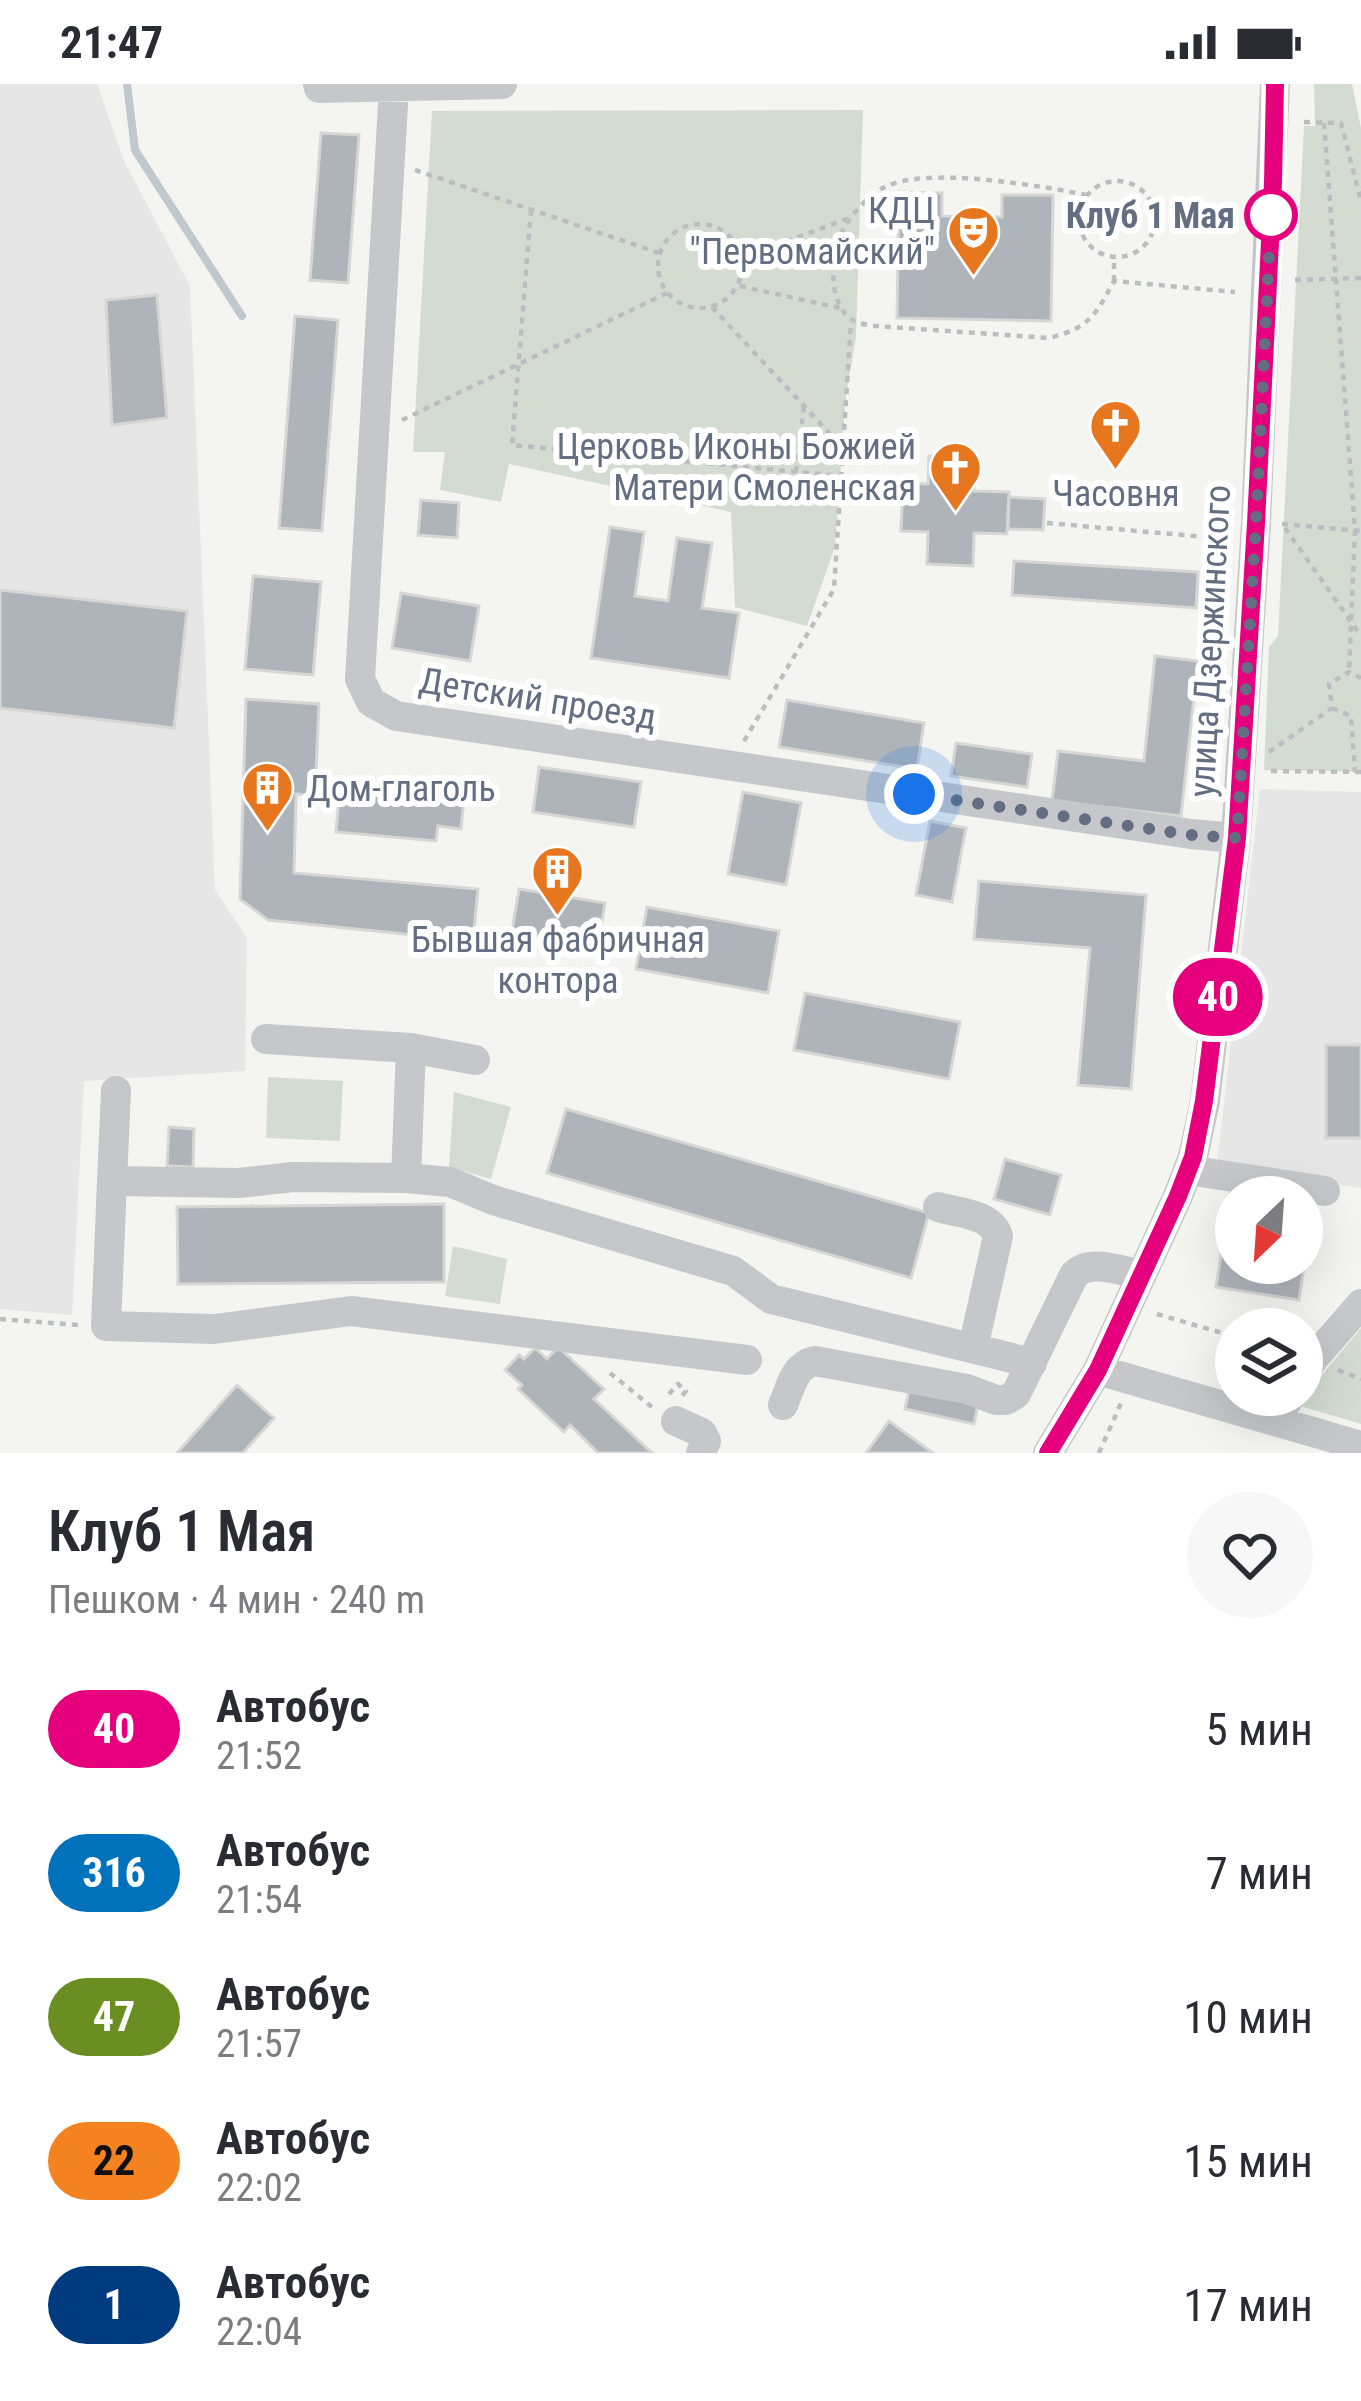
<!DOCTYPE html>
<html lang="ru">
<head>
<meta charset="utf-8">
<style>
  :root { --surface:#fff; --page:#f7f7f7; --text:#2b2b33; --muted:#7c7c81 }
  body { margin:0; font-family:"Roboto Condensed",sans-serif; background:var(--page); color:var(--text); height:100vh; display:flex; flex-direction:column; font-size:45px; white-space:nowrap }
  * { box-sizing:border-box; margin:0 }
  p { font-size:39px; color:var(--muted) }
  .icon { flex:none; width:66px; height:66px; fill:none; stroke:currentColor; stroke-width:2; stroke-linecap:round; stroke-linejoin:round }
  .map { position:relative; height:1369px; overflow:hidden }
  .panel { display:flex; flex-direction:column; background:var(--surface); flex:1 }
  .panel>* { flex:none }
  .badge { padding:0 24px; border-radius:39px; font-size:42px; line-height:78px }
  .needle { width:78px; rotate:205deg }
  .tools { position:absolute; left:1215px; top:1092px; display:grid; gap:24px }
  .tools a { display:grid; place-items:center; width:108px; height:108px; border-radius:50%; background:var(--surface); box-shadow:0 12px 48px #0002; font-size:60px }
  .you { position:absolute; width:60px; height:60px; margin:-30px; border:9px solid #fff; border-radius:50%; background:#1a73e8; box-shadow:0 0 0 18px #1a73e833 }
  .map>.badge { position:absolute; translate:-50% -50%; box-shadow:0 0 0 6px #fff }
  .round { display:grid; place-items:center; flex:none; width:126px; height:126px; border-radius:63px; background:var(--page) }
  .summary { display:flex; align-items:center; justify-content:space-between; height:204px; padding:0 48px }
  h1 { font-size:57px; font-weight:600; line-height:90px }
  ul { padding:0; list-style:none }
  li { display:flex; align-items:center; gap:36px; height:144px; padding:0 48px }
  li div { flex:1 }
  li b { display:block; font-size:45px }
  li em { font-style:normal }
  li .badge { min-width:132px; font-weight:700; text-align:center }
  .status { display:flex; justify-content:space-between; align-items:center; height:84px; padding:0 60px; background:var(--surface); direction:ltr }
  .status svg { height:33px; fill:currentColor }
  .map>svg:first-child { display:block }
  .built { fill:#e5e6e5 }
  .green { fill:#d4dcd2 }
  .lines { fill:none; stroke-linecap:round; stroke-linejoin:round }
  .stream { stroke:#c0c8cf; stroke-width:8 }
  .building { fill:#afb4bb; stroke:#d6d6d4; stroke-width:3 }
  .path { stroke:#bcbdc0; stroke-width:4.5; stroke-dasharray:6 6; stroke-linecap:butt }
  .minor { stroke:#c5c7cb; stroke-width:30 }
  .line-casing { stroke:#fff; stroke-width:27 }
  .line { stroke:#e6007e; stroke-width:18 }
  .walk { stroke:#636e83; stroke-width:12; stroke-dasharray:0 21.6 }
  .stop-dot { fill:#fff; stroke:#e6007e; stroke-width:6 }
  .labels { text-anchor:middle; stroke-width:12; stroke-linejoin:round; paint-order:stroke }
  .poi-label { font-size:36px; fill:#636e83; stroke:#fff; text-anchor:end }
  .stop-label { font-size:36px; font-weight:bold; fill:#636e83; stroke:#fff; text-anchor:end }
  .street-label { font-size:36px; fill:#636e83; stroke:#fff }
</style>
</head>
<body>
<div class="status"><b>21:47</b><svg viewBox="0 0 49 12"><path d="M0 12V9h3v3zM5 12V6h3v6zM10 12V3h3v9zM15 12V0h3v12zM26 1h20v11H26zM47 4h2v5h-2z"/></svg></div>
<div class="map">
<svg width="1361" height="1369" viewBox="0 0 1361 1369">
  <rect width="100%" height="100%" fill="#f4f5f1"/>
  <path class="built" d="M0,0H97L124,77L190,202L215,806L247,854L245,987L84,997L72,1231L0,1225Z
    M1260,705L1361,708V1104L1217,1081Z"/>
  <path class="green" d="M1314,0H1352L1361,44V688L1264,686L1269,563L1278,552L1304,42H1315Z
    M863,26L856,253L846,312L835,463L807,542L735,523L731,428L509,380L501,418L440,406L445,368H413L432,27Z
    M268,993L343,997L340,1057L266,1054Z
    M454,1008L511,1023L491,1095L449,1083Z
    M453,1162L507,1175L500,1220L445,1212Z
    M1361,1244V1340L1297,1321Z"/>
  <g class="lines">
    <path class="stream" d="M127,0L135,66L242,232"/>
  </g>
  <path class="building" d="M321,49L359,51L348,199L310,196Z
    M899,108L942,109V132L1002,133V111H1053L1051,237L897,234Z
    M157,211L167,334L112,341L106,216Z
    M295,232L338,236L322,447L279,444Z
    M929,372L975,373L974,407L1009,408L1007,450L974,449L973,482L927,480L928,448L901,447L903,399L928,400Z
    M1009,413L1045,415L1043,446L1008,445Z
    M421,416L459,419L457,454L418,451Z
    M610,443L644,448L635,512L668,517L677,454L712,459L702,524L739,529L729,594L591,574Z
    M1014,477L1198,488L1196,524L1012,511Z
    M253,492L321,498L313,591L245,585Z
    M0,506L187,527L174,644L0,624Z
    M401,509L479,522L470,577L392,564Z
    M1155,572L1198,577L1181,732L1052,717L1058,667L1144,677Z
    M246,615L319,620L315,712L296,710L294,789L478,805L473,857L268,836L240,815Z
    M787,616L924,639L917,685L779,663Z
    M956,659L1032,670L1027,703L951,692Z
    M539,683L641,698L634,743L533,728Z
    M340,704L464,715L461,745L438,742L436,757L336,748Z
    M743,708L801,719L786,801L728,790Z
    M930,737L966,744L952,818L916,811Z
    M979,797L1146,811L1131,1005L1078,1001L1090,864L974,855Z
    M519,805L605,819L598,861L512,847Z
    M647,823L779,847L768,909L636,885Z
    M805,909L960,938L949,995L794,966Z
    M1326,961H1361V1054H1326Z
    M566,1025L929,1129L911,1194L547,1089Z
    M169,1043L194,1045L193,1083L167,1082Z
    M1005,1075L1061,1091L1050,1131L994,1115Z
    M1231,1106L1279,1113H1236V1179H1302V1117L1314,1118L1299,1216L1216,1203Z
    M444,1120V1198L178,1200L177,1123Z
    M558,1263L604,1305L594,1315L652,1369H598L570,1341L564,1348L518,1305L522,1301L505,1286L519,1271L524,1275L535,1264L547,1275Z
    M911,1296L980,1311L974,1340L905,1325Z
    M237,1301L274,1334L243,1369H177Z
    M889,1337L933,1369H866Z"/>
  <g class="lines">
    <path class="path" d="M1304,38L1341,39L1361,117
      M1324,39L1355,446L1349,588
      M415,86L659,169
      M1079 135a38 38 0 1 1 76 0a38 38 0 1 1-76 0Z
      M1087,111C1041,102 923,81 883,104C865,114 847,135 840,153C830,178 828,224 856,238C857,239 873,242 875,242L1049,254C1089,244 1095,232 1114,197L1235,208
      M531,126L512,361L841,392
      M658 182a42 42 0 1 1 84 0a42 42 0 1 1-84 0Z
      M741,174L852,133
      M1295,196L1361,194
      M1114,197V173
      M740,202L840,224
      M712,223L843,364
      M402,336L667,209
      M796,388L804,322
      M1047,439L1206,453L1217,436
      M1282,440L1361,447
      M1285,444L1361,552
      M1332,624L1351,632L1355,688
      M744,657L834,505L851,238
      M1269,668L1332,624L1329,600L1349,588L1361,594
      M1271,687L1361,688
      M1157,1230L1236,1253
      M0,1235L78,1241
      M1338,1286L1361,1295
      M610,1289L652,1323
      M669,1310L678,1300L686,1307L682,1312
      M1099,1369L1121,1319"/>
    <path class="minor" d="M318,0L319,4L502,0
      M394,3L360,595L371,618L396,632L1191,750L1236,754
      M266,955L411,964L406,1094
      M411,964L475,976
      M1188,1086L1325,1107
      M112,1097L116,1007
      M938,1123C959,1129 991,1130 998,1152L973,1264
      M747,1276L351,1227L215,1245L106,1242L112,1097L239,1099L293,1093L406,1094L450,1098L493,1116L733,1187L771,1215L1032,1279
      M1098,1286L1275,1337L1291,1311
      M1302,1293L1313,1275L1361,1220
      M783,1321C791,1303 794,1281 815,1277L967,1305L996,1316H1006L1016,1310L1074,1191C1090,1174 1121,1187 1142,1191
      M676,1337L702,1349L706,1357L701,1369
      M1275,1337L1361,1362
      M1048,1369L1098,1286L1178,1112L1193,1073L1205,1017L1236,754L1256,439L1275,0"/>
  </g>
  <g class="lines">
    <defs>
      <path id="line" d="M1048,1369L1098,1286L1178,1112L1193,1073L1204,1017L1237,754L1256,439L1273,98L1275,0"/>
    </defs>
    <use href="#line" class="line-casing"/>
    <use href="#line" class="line"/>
    <path class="walk" d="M914,710L1191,751L1237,754L1256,439L1271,131"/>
  </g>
  <defs>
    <symbol id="theatre-pin" viewBox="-11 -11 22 30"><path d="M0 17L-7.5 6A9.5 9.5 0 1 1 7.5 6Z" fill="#e7771f" stroke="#fff"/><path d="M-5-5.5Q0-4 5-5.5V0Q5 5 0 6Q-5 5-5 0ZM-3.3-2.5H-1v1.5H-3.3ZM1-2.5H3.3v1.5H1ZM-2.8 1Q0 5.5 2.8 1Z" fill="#fff"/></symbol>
    <symbol id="church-pin" viewBox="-11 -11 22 30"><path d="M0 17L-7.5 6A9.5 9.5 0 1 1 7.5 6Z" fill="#e7771f" stroke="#fff"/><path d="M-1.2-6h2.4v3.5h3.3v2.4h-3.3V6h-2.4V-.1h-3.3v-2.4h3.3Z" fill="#fff"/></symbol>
    <symbol id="building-pin" viewBox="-11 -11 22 30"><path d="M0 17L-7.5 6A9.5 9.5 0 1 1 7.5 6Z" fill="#e7771f" stroke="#fff"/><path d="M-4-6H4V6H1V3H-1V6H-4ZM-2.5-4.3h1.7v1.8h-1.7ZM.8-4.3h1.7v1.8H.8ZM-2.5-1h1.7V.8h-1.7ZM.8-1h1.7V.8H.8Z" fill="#fff"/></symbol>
  </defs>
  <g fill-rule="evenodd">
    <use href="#theatre-pin" x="944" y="118" width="59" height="81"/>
    <use href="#church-pin" x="1086" y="312" width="59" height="81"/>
    <use href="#church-pin" x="926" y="354" width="59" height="81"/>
    <use href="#building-pin" x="238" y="674" width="59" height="81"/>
    <use href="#building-pin" x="528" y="758" width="59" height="81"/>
  </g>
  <circle class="stop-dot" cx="1271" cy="131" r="24"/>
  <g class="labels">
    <g class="poi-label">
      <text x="935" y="139">КДЦ<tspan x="935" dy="41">"Первомайский"</tspan></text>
      <text x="916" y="375">Церковь Иконы Божией<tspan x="916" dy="41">Матери Смоленская</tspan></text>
      <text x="1116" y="422" text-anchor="middle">Часовня</text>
      <text x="307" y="717" text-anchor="start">Дом-глаголь</text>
      <text x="558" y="868" text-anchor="middle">Бывшая фабричная<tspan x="558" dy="41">контора</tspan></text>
    </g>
    <g class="stop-label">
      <text x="1235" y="144">Клуб 1 Мая</text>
    </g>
    <g class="street-label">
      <text transform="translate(1209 557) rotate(-87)" y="13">улица Дзержинского</text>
      <text transform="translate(538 614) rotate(9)" y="13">Детский проезд</text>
    </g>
  </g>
</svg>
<div class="tools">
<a><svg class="needle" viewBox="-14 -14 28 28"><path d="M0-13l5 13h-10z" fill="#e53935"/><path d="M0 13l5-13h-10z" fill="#7c7c81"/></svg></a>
<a><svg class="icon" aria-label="layers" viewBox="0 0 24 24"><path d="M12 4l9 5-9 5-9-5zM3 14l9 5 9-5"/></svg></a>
</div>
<div class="you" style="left:914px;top:710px"></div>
<b class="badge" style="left:1218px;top:913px;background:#e6007e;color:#fff">40</b>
</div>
<section class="panel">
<div class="summary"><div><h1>Клуб 1 Мая</h1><p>Пешком · 4 мин · 240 m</p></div><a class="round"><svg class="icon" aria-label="heart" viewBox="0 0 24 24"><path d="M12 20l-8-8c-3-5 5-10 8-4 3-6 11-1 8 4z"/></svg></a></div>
<ul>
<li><span class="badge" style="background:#e6007e;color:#fff">40</span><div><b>Автобус</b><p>21:52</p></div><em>5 мин</em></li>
<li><span class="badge" style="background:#0072bc;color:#fff">316</span><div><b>Автобус</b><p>21:54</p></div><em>7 мин</em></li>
<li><span class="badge" style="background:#6b8e23;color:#fff">47</span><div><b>Автобус</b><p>21:57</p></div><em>10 мин</em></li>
<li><span class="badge" style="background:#f58220;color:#111">22</span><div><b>Автобус</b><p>22:02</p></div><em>15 мин</em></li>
<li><span class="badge" style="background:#003b80;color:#fff">1</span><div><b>Автобус</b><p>22:04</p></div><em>17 мин</em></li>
</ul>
</section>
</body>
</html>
